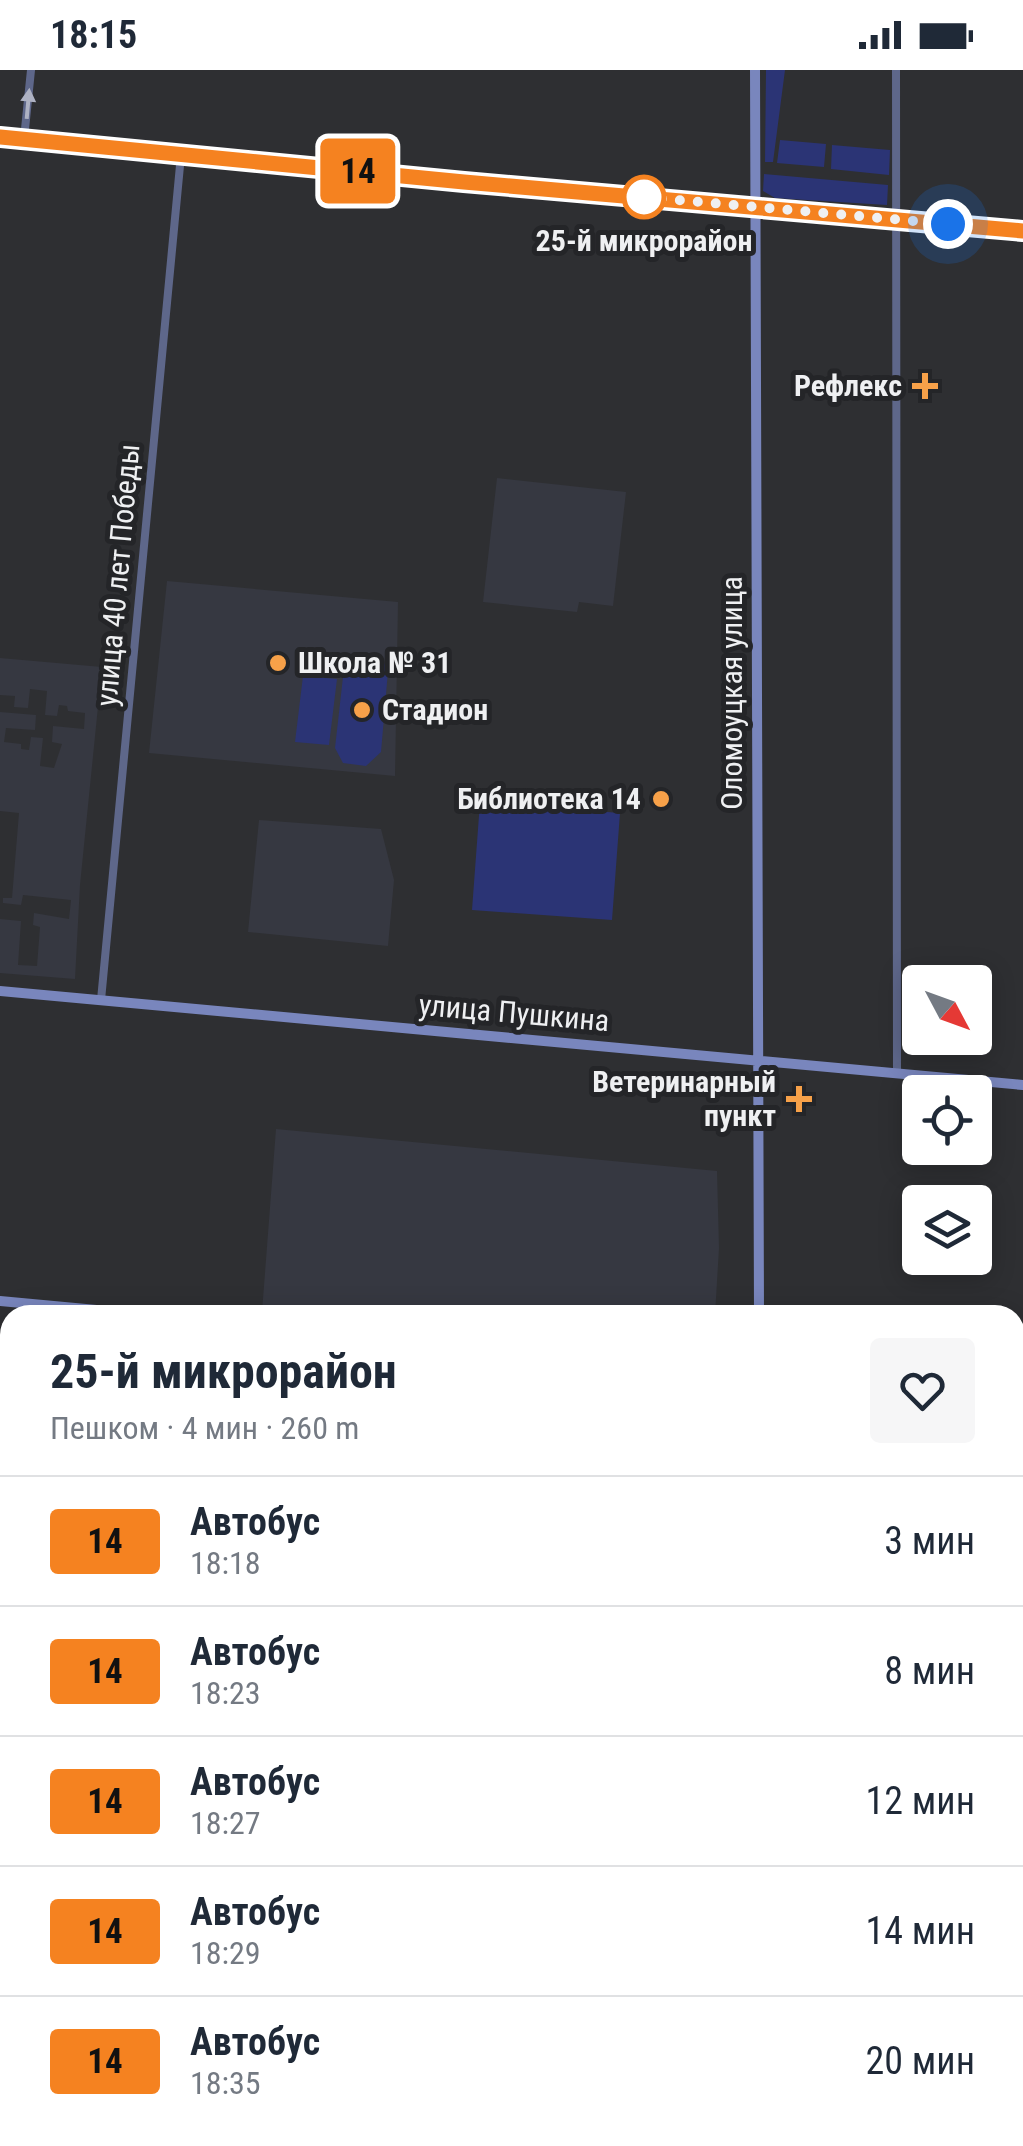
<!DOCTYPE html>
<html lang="ru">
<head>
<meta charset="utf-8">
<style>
  :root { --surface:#fff; --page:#f6f6f7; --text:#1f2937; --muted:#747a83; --line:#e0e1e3 }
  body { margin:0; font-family:"Roboto Condensed",sans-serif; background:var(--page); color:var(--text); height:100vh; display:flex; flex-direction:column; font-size:38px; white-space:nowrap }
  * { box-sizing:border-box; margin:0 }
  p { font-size:32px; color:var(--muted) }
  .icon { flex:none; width:55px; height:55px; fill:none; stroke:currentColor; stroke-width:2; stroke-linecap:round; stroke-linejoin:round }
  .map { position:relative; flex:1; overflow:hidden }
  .drawer { position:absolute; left:0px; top:1235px; width:1025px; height:842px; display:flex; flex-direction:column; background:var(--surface); border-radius:30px 30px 0 0; box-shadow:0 5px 25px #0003 }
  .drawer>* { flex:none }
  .badge { padding:0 20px; border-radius:8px; font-size:35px; line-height:65px }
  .needle { width:65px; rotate:131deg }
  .buttons { position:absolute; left:902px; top:895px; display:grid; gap:20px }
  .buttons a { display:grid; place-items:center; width:90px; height:90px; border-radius:10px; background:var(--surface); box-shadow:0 5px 25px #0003; font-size:50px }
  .you { position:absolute; width:50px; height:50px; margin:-25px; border:8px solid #fff; border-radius:50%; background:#1a73e8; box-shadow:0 0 0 15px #1a73e833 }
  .map>.badge { position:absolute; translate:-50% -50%; box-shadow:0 0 0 5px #fff }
  .round { display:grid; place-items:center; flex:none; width:105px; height:105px; border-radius:10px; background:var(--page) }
  .head { display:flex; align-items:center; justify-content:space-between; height:170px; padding:0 50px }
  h1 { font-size:48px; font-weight:700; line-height:75px }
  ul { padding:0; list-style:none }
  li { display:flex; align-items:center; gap:30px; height:130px; padding:0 50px; border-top:2px solid var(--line) }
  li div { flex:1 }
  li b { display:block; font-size:38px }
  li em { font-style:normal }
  li .badge { min-width:110px; font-weight:700; text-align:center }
  .status { display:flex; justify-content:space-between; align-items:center; height:70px; padding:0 50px; background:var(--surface); direction:ltr }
  .status svg { height:28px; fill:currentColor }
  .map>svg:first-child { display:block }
  .built { fill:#363841 }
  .green { fill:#2b3475 }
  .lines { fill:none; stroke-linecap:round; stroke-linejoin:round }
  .street { stroke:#5e678a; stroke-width:8 }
  .secondary { stroke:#7986bd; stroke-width:10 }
  .rail-casing { stroke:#d4d5d7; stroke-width:6 }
  .rail { stroke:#242528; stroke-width:2.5; stroke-dasharray:8; stroke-linecap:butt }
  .oneway { fill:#aeb2c3 }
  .line-casing { stroke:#fff; stroke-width:22 }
  .line { stroke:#f58220; stroke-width:15 }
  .walk { stroke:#eff0f2; stroke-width:10; stroke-dasharray:0 18 }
  .stop-dot { fill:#fff; stroke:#f58220; stroke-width:5 }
  .poi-dot { fill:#f7a149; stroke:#242528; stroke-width:4 }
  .labels { text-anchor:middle; stroke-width:10; stroke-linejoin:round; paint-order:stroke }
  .stop-label { font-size:30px; font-weight:bold; fill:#eff0f2; stroke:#242528 }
  .poi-label { font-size:30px; font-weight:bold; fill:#eff0f2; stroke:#242528; text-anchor:end }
  .street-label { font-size:30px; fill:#eff0f2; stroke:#242528 }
</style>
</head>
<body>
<div class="status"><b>18:15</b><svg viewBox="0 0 49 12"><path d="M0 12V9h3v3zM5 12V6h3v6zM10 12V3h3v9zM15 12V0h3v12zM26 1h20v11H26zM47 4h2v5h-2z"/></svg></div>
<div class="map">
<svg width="1023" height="2076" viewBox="0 0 1023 2076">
  <rect width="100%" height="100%" fill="#2e2f32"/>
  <path class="built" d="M497,408L626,422L613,536L579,532L577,542L483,532Z
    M167,511L398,532L395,706L149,683Z
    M0,588L102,597L80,815L75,909L0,903V849L21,851L18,895L37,896L40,857L33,855L34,843L69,849L71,830L23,825L21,835L3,833V828H12L19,743L0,741V642L36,645L35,660L6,658L4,672L21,674V679L29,680L31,667L43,668L40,696L54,698L62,674L52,672L53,656L84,659L85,643L68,641L67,636L59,635L57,646L45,645L47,621L30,619L28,638L14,637L15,626L0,625Z
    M259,750L381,759L394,810L388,876L248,862Z
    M276,1059L717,1101L719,1178L715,1245H290L262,1242Z
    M0,1345H10V1540L6,1579H0Z
    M1015,1432L1023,1433V1889L1015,1888Z
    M0,1587L10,1588V1797L0,1796Z
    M0,1799L10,1800V1916L0,1915Z
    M33,2068H549L684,2076H69Z"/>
  <path class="green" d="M766,0H785L773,92H765Z
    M780,70L826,74L824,97L777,93Z
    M832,75L890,80L889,105L831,99Z
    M764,104L888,115L887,135L775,128L763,121Z
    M361,582L381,587L388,601L381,682L366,696L343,693L335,678L344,598L354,583Z
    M303,606L337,609L329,675L295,672Z
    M480,732L620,743L612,850L472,840Z"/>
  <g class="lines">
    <path class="street" d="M896,0L897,1004
      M24,69L31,0
      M101,930L181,85"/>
    <path class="secondary" d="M755,0L759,1245
      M0,67L755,139L1023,160
      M0,921L1023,1015
      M0,1231L150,1245
      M1015,1326L1023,1327"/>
    <defs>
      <path id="rail" d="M1015,1940L1023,1943
        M0,2051L10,2052
        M187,2068L275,2076
        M424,2068L519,2076"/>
    </defs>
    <use href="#rail" class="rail-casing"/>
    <use href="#rail" class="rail"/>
  </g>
  <defs><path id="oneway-solid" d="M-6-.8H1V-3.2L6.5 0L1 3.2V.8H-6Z" transform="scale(2.5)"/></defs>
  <use class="oneway" href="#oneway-solid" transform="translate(28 34) rotate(-85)"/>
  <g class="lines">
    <defs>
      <path id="line" d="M0,67L464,112L1023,161"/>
    </defs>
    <use href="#line" class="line-casing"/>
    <use href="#line" class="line"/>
    <path class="walk" d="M644,127L948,154"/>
  </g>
  <circle class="stop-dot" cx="644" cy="127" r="20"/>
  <g class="poi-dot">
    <path d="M920 301h10v10h10v10h-10v10h-10v-10h-10v-10h10z"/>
    <circle cx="278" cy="593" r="10"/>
    <circle cx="362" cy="640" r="10"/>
    <circle cx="661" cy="729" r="10"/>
    <path d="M794 1014h10v10h10v10h-10v10h-10v-10h-10v-10h10z"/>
  </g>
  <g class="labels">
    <g class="stop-label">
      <text x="644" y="181">25-й микрорайон</text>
    </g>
    <g class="poi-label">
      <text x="902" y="326">Рефлекс</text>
      <text x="298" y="603" text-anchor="start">Школа № 31</text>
      <text x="382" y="650" text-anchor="start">Стадион</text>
      <text x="641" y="739">Библиотека 14</text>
      <text x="776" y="1022">Ветеринарный<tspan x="776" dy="34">пункт</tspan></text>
    </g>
    <g class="street-label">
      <text transform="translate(118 505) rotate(-85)" y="10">улица 40 лет Победы</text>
      <text transform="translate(732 623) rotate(-90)" y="10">Оломоуцкая улица</text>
      <text transform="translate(514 943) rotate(5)" y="10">улица Пушкина</text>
    </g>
  </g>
</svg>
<div class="buttons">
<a><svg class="needle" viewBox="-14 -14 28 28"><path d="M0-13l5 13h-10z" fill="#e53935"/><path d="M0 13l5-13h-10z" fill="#747a83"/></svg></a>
<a><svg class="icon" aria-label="locate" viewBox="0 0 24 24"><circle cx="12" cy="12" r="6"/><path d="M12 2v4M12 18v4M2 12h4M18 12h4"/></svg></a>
<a><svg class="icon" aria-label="layers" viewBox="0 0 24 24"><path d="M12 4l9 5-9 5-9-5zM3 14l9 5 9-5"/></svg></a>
</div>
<div class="you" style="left:948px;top:154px"></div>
<b class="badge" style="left:358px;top:101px;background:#f58220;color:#111">14</b>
<section class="drawer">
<div class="head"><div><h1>25-й микрорайон</h1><p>Пешком · 4 мин · 260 m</p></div><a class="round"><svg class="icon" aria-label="heart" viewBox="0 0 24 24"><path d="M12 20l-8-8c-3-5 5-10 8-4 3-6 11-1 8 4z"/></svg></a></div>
<ul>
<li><span class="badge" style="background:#f58220;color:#111">14</span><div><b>Автобус</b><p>18:18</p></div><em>3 мин</em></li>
<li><span class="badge" style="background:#f58220;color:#111">14</span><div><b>Автобус</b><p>18:23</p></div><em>8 мин</em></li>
<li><span class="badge" style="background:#f58220;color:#111">14</span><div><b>Автобус</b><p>18:27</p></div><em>12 мин</em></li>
<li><span class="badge" style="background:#f58220;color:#111">14</span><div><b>Автобус</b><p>18:29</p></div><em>14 мин</em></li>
<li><span class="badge" style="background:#f58220;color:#111">14</span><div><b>Автобус</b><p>18:35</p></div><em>20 мин</em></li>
</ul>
</section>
</div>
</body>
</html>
